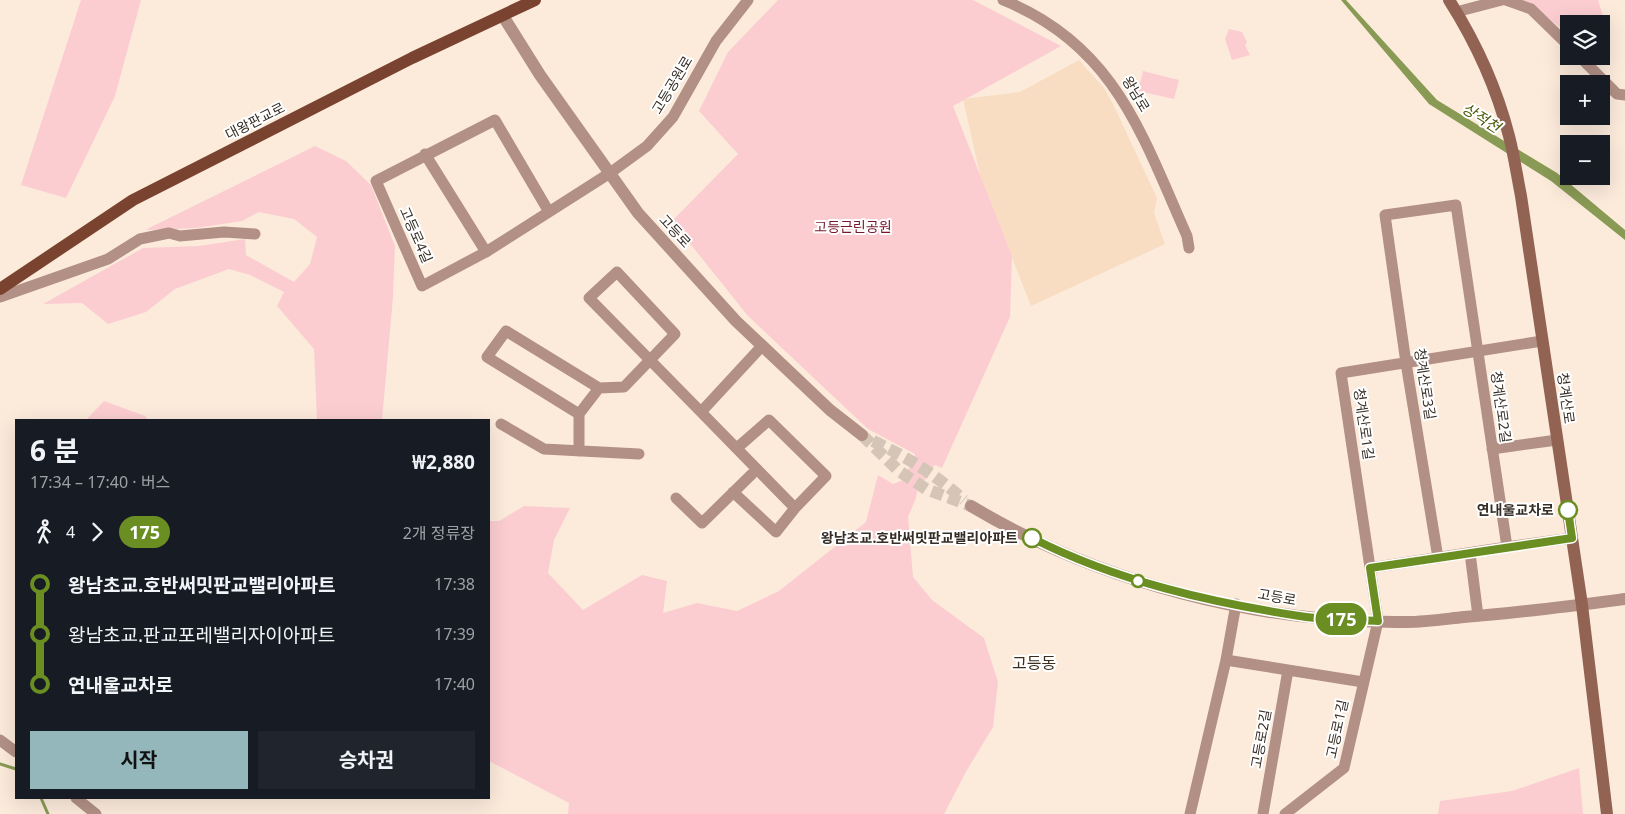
<!DOCTYPE html>
<html lang="ko">
<head>
<meta charset="utf-8">
<style>
  :root { --surface:#171b24; --page:#20242c; --text:#f1f3f6; --muted:#9ea1a6; --accent:#93b7bb }
  body { margin:0; font-family:"Noto Sans","Noto Sans KR",sans-serif; background:var(--page); color:var(--text); height:100vh; display:flex; flex-direction:column; font-size:19px; white-space:nowrap }
  * { box-sizing:border-box; margin:0 }
  p { font-size:16px; color:var(--muted) }
  .icon { flex:none; width:28px; height:28px; fill:none; stroke:currentColor; stroke-width:2; stroke-linecap:round; stroke-linejoin:round }
  .map { position:relative; flex:1; overflow:hidden }
  .sheet { position:absolute; left:15px; top:419px; width:475px; height:380px; display:flex; flex-direction:column; background:var(--surface); border-radius:0px; box-shadow:0 5px 20px #0002 }
  .sheet>* { flex:none }
  .badge { padding:0 10px; border-radius:16px; font-size:18px; line-height:32px }
  .fabs { position:absolute; left:1560px; top:15px; display:grid; gap:10px }
  .fabs a { display:grid; place-items:center; width:50px; height:50px; border-radius:0px; background:var(--surface); box-shadow:0 5px 20px #0002; font-size:25px }
  .map>.badge { position:absolute; translate:-50% -50%; box-shadow:0 0 0 2px #fff }
  .legs { display:flex; align-items:center; gap:8px; height:55px; padding:0 15px; font-size:16px }
  .legs p { margin-inline-start:auto }
  .overview { display:flex; align-items:center; justify-content:space-between; height:85px; padding:0 15px }
  h1 { font-size:28px; font-weight:700; line-height:38px }
  .action { display:flex; gap:10px; margin-top:auto; padding:10px 15px }
  .action a { flex:1; height:58px; border-radius:0px; background:var(--accent); color:#111; font-size:20px; font-weight:700; line-height:58px; text-align:center }
  .action a+a { background:var(--page); color:var(--text) }
  ul { padding:0 15px; list-style:none }
  li { display:flex; align-items:center; gap:18px; height:50px; font-size:19px }
  li i { display:grid; place-items:center; width:8px; height:100%; margin:0 6px; background:currentColor }
  li i::after { content:''; width:12px; height:12px; margin:-6px; border:4px solid; border-radius:50%; background:var(--surface) }
  li p { margin-inline-start:auto }
  li:first-child i { background:linear-gradient(#0000 50%,currentColor 0) }
  li:last-child i { background:linear-gradient(currentColor 50%,#0000 0) }
  .map>svg:first-child { display:block }
  .built { fill:#f8ddc3 }
  .green { fill:#fbcdd1 }
  .water { fill:#889a54 }
  .lines { fill:none; stroke-linecap:round; stroke-linejoin:round }
  .stream { stroke:#889a54; stroke-width:3 }
  .tertiary-tunnel { stroke:#d4c5b7; stroke-width:12; stroke-dasharray:12 6; stroke-linecap:butt }
  .minor { stroke:#b29085; stroke-width:11 }
  .tertiary { stroke:#b29085; stroke-width:12 }
  .secondary { stroke:#926353; stroke-width:12 }
  .primary { stroke:#7a4330; stroke-width:12 }
  .line-1-casing { stroke:#fff; stroke-width:11 }
  .line-1 { stroke:#6b8e23; stroke-width:8 }
  .stop-1-dot { fill:#fff; stroke:#6b8e23; stroke-width:2.5 }
  .labels { text-anchor:middle; stroke-width:4; stroke-linejoin:round; paint-order:stroke }
  .street-label { font-size:14px; fill:#362e26; stroke:#fff }
  .park-label { font-size:14px; fill:#76192f; stroke:#fff }
  .stop-label { font-size:14px; font-weight:bold; fill:#362e26; stroke:#fff; text-anchor:end }
  .water-label { font-size:15px; font-style:italic; fill:#4a5a08; stroke:#fff }
  .quarter-label { font-size:16px; fill:#3c2d1c; stroke:#fff }
</style>
</head>
<body>
<div class="map">
<svg width="1625" height="814" viewBox="0 0 1625 814">
  <rect width="100%" height="100%" fill="#fcebdb"/>
  <path class="built" d="M1079,60L1104,88L1113,104L1157,198L1154,213L1165,244L1031,306L981,179L963,99L1020,92Z"/>
  <path class="green" d="M81,0H141L115,96L66,198L21,185Z
    M778,0H973L1061,46L953,106L1012,256L1010,317L942,468L933,464L935,465C928,473 926,481 918,487L916,498L908,517L913,577L932,600L984,638L998,682L993,727L967,770L944,814H568L569,803L489,761V521H499L524,506L570,508L554,540L548,573L583,610L642,575L667,581L663,613L697,603L737,611L779,591L866,522L878,475L893,484L903,480C906,470 914,464 915,454L868,429L748,316L672,221L738,154L699,111L728,52Z
    M1521,0H1598L1603,16L1590,24H1569V35L1530,3Z
    M1229,29L1242,32L1247,42L1245,45L1250,55L1232,60L1225,39Z
    M1143,71L1179,80L1174,99L1138,91Z
    M315,146L346,161L371,185L395,246L393,297L382,420H317L314,349L277,306L284,292L250,275L229,269L175,289L146,312L108,324L82,303L43,304L143,248L199,246L245,239L246,255L294,282L310,264L317,237L294,219L259,212L242,221L196,228L145,230Z
    M104,401L145,416L148,420H86Z
    M1579,768L1583,814H1438L1440,801L1512,791Z"/>
  <path class="water" d="M1341,0H1346L1437,100L1557,173L1625,230V240L1551,181L1429,104Z"/>
  <g class="lines">
    <path class="stream" d="M0,764L16,769
      M41,798L48,814"/>
    <path class="tertiary-tunnel" d="M862,435L899,471L926,489L971,506
      M873,441C909,458 934,474 964,500"/>
    <path class="minor" d="M1003,0C1115,45 1142,135 1187,236L1189,248
      M1506,0L1531,9L1569,46
      M1456,12L1502,0
      M1579,56L1617,94L1625,95
      M425,154L486,252
      M549,212L495,120L376,181L422,286L486,252L610,173L647,146L673,117L716,41L748,0
      M0,297L108,259L140,239L169,233L180,236L224,232L255,234
      M579,414L599,388
      M501,424L544,449L639,454
      M737,448L769,420L826,476L795,508L701,412L762,346
      M1492,449L1557,440
      M579,451V414L487,357L506,331L599,388L624,387L675,334L617,272L589,298L701,412
      M733,492L776,532L795,508
      M676,498L702,523L752,474
      M1507,547L1572,538
      M1470,553L1478,616
      M1370,568L1507,547L1456,205L1385,215L1406,363L1438,558
      M1226,660L1236,604
      M0,740L16,752
      M76,798L96,814
      M1190,814L1226,660L1363,682
      M1263,814L1288,670
      M1285,814L1344,768L1378,621L1341,373L1542,341"/>
    <path class="tertiary" d="M503,16L540,75L638,213L736,321L830,410L862,435
      M971,506C1098,582 1259,624 1407,622C1426,622 1445,619 1464,617C1518,613 1571,606 1625,599"/>
    <path class="secondary" d="M1449,0C1475,41 1497,89 1509,136C1514,155 1517,176 1521,196L1582,605L1607,814"/>
    <path class="primary" d="M0,289L133,200L412,58L535,0"/>
  </g>
  <g class="lines">
    <defs>
      <path id="line-1" d="M1032,538C1116,581 1212,603 1306,617C1329,620 1354,620 1378,621L1370,568L1572,538L1568,510"/>
    </defs>
    <use href="#line-1" class="line-1-casing"/>
    <use href="#line-1" class="line-1"/>
  </g>
  <g class="stop-1-dot">
    <circle cx="1568" cy="510" r="9"/>
    <circle cx="1032" cy="538" r="9"/>
    <circle cx="1138" cy="581" r="6"/>
  </g>
  <g class="labels">
    <g class="street-label">
      <text transform="translate(672 85) rotate(-59)" y="5">고등공원로</text>
      <text transform="translate(1136 94) rotate(59)" y="5">왕남로</text>
      <text transform="translate(255 121) rotate(-27)" y="5">대왕판교로</text>
      <text transform="translate(675 231) rotate(47)" y="5">고등로</text>
      <text transform="translate(416 235) rotate(66)" y="5">고등로4길</text>
      <text transform="translate(1425 384) rotate(81)" y="5">청계산로3길</text>
      <text transform="translate(1566 398) rotate(82)" y="5">청계산로</text>
      <text transform="translate(1501 407) rotate(82)" y="5">청계산로2길</text>
      <text transform="translate(1364 424) rotate(82)" y="5">청계산로1길</text>
      <text transform="translate(1277 597) rotate(10)" y="5">고등로</text>
      <text transform="translate(1337 729) rotate(-78)" y="5">고등로1길</text>
      <text transform="translate(1261 739) rotate(-80)" y="5">고등로2길</text>
    </g>
    <g class="park-label">
      <text x="853" y="232">고등근린공원</text>
    </g>
    <g class="stop-label">
      <text x="1554" y="515">연내울교차로</text>
      <text x="1018" y="543">왕남초교.호반써밋판교밸리아파트</text>
    </g>
    <g class="water-label">
      <text transform="translate(1481 118) rotate(32)" y="5">상적천</text>
    </g>
    <g class="quarter-label">
      <text x="1034" y="669">고등동</text>
    </g>
  </g>
</svg>
<div class="fabs">
<a><svg class="icon" aria-label="layers" viewBox="0 0 24 24"><path d="M12 4l9 5-9 5-9-5zM3 14l9 5 9-5"/></svg></a>
<a>+</a>
<a>−</a>
</div>
<b class="badge" style="left:1341px;top:619px;background:#6b8e23;color:#fff">175</b>
<section class="sheet">
<div class="overview"><div><h1>6 분</h1><p>17:34 – 17:40 · 버스</p></div><b>₩2,880</b></div>
<div class="legs"><svg class="icon" aria-label="walk" viewBox="0 0 24 24"><circle cx="13" cy="4" r="2"/><path d="M13 8l-2 6 4 7M11 14l-3 7M7 12l3-4h3l4 4"/></svg>4<svg class="icon" aria-label="forward" viewBox="0 0 24 24"><path d="M9 5l7 7-7 7"/></svg><b class="badge" style="background:#6b8e23;color:#fff">175</b><p>2개 정류장</p></div>
<ul>
<li><i style="color:#6b8e23"></i><b>왕남초교.호반써밋판교밸리아파트</b><p>17:38</p></li>
<li><i style="color:#6b8e23"></i><span>왕남초교.판교포레밸리자이아파트</span><p>17:39</p></li>
<li><i style="color:#6b8e23"></i><b>연내울교차로</b><p>17:40</p></li>
</ul>
<div class="action"><a>시작</a><a>승차권</a></div>
</section>
</div>
</body>
</html>
